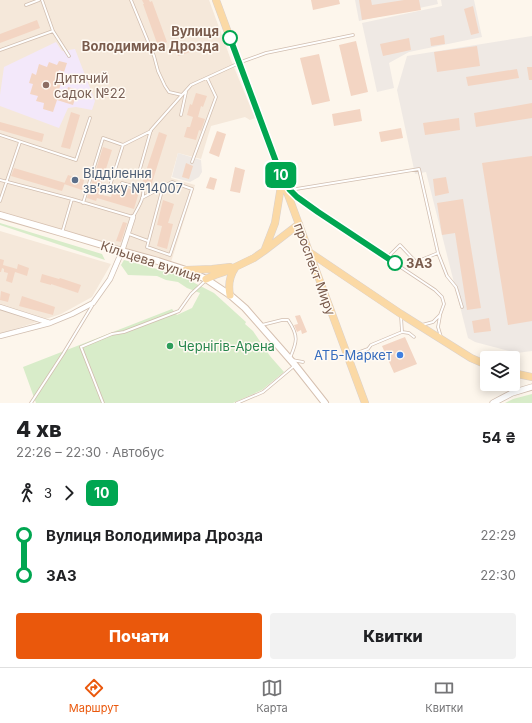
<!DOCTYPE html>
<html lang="uk">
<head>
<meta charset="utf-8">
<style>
  :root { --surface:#fff; --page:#f2f2f2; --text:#202124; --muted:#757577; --line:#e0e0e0; --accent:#ea580c }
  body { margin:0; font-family:Inter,sans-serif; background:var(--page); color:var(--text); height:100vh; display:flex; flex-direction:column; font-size:15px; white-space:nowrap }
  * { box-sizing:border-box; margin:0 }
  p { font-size:13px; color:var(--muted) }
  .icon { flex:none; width:22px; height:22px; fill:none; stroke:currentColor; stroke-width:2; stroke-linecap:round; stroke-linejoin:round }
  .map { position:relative; height:403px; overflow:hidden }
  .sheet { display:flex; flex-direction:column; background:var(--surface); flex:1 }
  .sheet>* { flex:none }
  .badge { padding:0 8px; border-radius:6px; font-size:14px; line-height:26px }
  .fabs { position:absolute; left:480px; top:351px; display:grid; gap:8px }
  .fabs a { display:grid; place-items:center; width:40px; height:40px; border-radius:4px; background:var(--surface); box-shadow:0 2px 10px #0003; font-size:20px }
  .map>.badge { position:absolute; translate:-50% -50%; box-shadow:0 0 0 2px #fff }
  .legs { display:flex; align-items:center; gap:6px; height:44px; padding:0 16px; font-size:13px }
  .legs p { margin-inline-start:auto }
  .head { display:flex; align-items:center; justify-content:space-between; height:68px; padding:0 16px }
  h1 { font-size:22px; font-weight:800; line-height:30px }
  .button { display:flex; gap:8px; margin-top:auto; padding:8px 16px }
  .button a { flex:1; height:46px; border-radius:4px; background:var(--accent); color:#fff; font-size:16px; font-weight:800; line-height:46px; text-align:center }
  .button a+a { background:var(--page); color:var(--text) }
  ul { padding:0 16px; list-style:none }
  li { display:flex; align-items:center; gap:14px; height:40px; font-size:15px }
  li i { display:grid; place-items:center; width:6px; height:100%; margin:0 5px; background:currentColor }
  li i::after { content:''; width:10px; height:10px; margin:-5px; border:3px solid; border-radius:50%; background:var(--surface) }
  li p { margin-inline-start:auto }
  li:first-child i { background:linear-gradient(#0000 50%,currentColor 0) }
  li:last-child i { background:linear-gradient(currentColor 50%,#0000 0) }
  .tabs { display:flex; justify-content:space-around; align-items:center; height:56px; border-top:1px solid var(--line); background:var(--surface); font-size:11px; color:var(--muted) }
  .tabs a { display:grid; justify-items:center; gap:2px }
  .tabs .on { color:var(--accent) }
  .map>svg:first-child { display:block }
  .residential { fill:#f5e8da }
  .industrial { fill:#efe9e4 }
  .education { fill:#f3e8fa }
  .green { fill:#d8ecc9 }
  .building { fill:#f3d5c3 }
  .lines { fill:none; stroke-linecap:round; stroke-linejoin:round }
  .service-casing { stroke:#d1beb0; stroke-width:3.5 }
  .minor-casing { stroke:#d1beb0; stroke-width:6 }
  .tertiary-casing { stroke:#d1beb0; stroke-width:7 }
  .secondary-casing { stroke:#d6c0b0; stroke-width:8 }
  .primary-casing { stroke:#dad1cd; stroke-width:8 }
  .service { stroke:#fff; stroke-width:2 }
  .minor { stroke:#fff; stroke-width:4.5 }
  .tertiary { stroke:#fff; stroke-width:5.5 }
  .secondary { stroke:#fff; stroke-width:6 }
  .primary { stroke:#fbd9a5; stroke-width:7 }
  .line-1-casing { stroke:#fff; stroke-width:9 }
  .line-1 { stroke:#00a651; stroke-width:6 }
  .stop-1-dot { fill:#fff; stroke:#00a651; stroke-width:2 }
  .education-dot { fill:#8d6e63; stroke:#fffaf3; stroke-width:1.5 }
  .service-dot { fill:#5c6f8a; stroke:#fffaf3; stroke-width:1.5 }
  .leisure-dot { fill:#2e9e5b; stroke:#fffaf3; stroke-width:1.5 }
  .shop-dot { fill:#3f7fe0; stroke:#fffaf3; stroke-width:1.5 }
  .labels { text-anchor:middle; stroke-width:3; stroke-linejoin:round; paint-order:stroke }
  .stop-label { font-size:13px; font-weight:bold; fill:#7a5c4d; stroke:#fffaf3; text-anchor:end }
  .education-label { font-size:13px; fill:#785e54; stroke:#fffaf3; text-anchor:start }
  .service-label { font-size:13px; fill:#4e5e75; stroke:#fffaf3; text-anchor:start }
  .street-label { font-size:13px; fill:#7a5c4d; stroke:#fffaf3 }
  .leisure-label { font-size:13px; fill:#27864d; stroke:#fffaf3; text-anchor:start }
  .shop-label { font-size:13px; fill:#366cbe; stroke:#fffaf3; text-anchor:end }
</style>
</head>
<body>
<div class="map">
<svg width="532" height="403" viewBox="0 0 532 403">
  <rect width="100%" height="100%" fill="#fdf6ec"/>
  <path class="residential" d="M0,0H209L231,60L255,118L250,120L245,117L211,126L201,159L178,153L171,178L195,185L171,262L0,211Z
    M0,231L111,264L92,297L61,314L0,334Z"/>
  <path class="industrial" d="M355,0H437L438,4L359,21Z
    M441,0H474L482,37L409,52L389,63L394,88L377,92L362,23L442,6Z
    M532,36V351L517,353L475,342L468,338L426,172L415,174L397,90L407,56Z
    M178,153L201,160L202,172L199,177L190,182L172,177Z"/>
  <path class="education" d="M56,42L62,51L75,49L95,101L92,110L76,107L68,108L59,128L0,106V95L4,67Z"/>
  <path class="green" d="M0,223L102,254L105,260L0,225Z
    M124,260L179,275L214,293L246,322L245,324L253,331L270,356L284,372L262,390L233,403H36L23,367L172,309L177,315L192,308L200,293L187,288L178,282L166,280L157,276L128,275L121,265Z
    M532,394V403H505L513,399Z"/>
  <path class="building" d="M142,0H149L150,2L152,1L167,42L158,46L143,4H144Z
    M311,0H339L340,4L313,10Z
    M359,0H371L372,5L404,0H419L421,10L362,20Z
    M473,6L479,33L471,35L464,9Z
    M37,20L40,28L0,43V34Z
    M444,35L445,44L431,46L430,38Z
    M409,38L411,50L383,56L380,44Z
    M356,41L368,92L351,96L339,45Z
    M194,43L196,50L178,56L176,49Z
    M477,46L480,66L437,72L434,52Z
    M319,54L330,101L312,105L300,58Z
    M59,61L67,63L64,72L59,70L56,78L62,80L57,96L65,98L68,87L78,90L73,105L57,100L53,112L43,109L44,103L36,101L38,96L30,94L33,84L29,83L32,73L36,75L39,64L47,67L49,62L57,65Z
    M527,67H532V80H529Z
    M517,69L519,78L468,86L466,77Z
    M196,93L207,96L203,107L201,106L198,117L205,119L201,131L199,130L196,140L184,137L187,127H190L193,117L187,115L190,104L192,105Z
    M532,103V118L476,127L474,113Z
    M360,109L362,121L334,126L332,114Z
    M71,112L80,115L70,149L61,147Z
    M459,118L460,130L425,135L423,123Z
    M0,122L44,134L42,142L0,130Z
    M401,128L403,138L381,142L379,132Z
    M217,131L226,134L219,157L209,153Z
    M159,132L167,135L151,186L142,183Z
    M103,147L112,150L98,194L111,197L115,184L139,192L134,209L97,198L96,201L87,198Z
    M532,156V321L508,325L482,163Z
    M186,163L193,166L189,179L182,177Z
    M235,167L245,170L240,193L230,191Z
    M14,168L65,183L62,191L11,176Z
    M68,175L84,180L82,190L64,184Z
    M210,177L217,179L214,190L206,188Z
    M446,177L449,193L435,196L433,179Z
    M463,199L481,308L467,310L455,233L442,235L437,203Z
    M163,200L174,204L168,223L173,224L167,249L157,246L162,226L157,225Z
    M123,222L127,223L121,242L116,241Z
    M0,259L4,260L3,265L17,269L18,264L29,268L27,276L15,272L12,283L6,281L8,273L4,272V269L2,268L1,272H0Z
    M42,274L59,279L60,278L81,285L78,293L51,284V285L40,282Z
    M1,291L10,294L8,302L0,300Z
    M22,296L55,307L53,315L19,306Z
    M300,315L307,332L302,334L301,330L297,332L294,325L298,324L295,316Z
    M489,318L491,331L474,333L472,321Z
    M405,337L417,364L394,373L382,346Z"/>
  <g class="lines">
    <defs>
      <path id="service" d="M131,0L154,56L158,71L165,86L169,92L182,95
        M26,5L39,0
        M53,31L69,56
        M0,50L53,31L42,0
        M241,62L266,53L353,35
        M181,115L186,92
        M0,135L76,160L90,118
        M192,162L216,97L207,78
        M138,176L151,130L182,95L191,85L237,64
        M0,180L72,199L133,217C137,209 145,198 143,189L122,183
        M290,190L419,169L438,253L447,276L456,287L462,307
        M290,190L318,212L435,290L442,297L444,304L440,315L433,322L422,325
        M108,192L123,145L151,131
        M142,198L172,182L192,189L170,255L147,247L163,187
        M0,201L20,142
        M83,203L103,138L123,145
        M62,233L72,199
        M129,234L148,241
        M387,258L400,245L416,262L438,253
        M440,316L438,327L441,337
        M262,325L282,320H288C299,336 297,342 290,358
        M402,332L409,333L414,337
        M349,356L368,349L371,345L402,332L401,316
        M292,360L303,362
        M31,403L63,354L92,306
        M103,403L81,347L112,334L124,332L179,311L191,294L205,281
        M237,403L263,392L294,366"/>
      <path id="minor" d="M0,307L50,323
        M0,336L50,323L72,314L93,303L110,279L122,251L133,217"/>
      <path id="tertiary" d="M493,403L512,393L532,387"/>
      <path id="secondary" d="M0,215L62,233L122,251L158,261L186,270L206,279L230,295L245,308L295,365L325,403"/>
      <path id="primary" d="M216,0L365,403
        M265,249L275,223L282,180
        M309,252L401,314L471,358L487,365
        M186,270L212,269L230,267
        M206,279L215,275L227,271L254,258L264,251L299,224
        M230,295C228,285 229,277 235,268
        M513,373L532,377"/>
    </defs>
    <use href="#service" class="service-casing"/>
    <use href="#minor" class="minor-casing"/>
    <use href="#tertiary" class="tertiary-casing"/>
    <use href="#secondary" class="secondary-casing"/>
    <use href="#primary" class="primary-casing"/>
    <use href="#service" class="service"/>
    <use href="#minor" class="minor"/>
    <use href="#tertiary" class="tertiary"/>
    <use href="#secondary" class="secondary"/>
    <use href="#primary" class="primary"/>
  </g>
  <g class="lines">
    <defs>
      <path id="line-1" d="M230,38L282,178L290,190L297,197L318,212L395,263"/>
    </defs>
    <use href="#line-1" class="line-1-casing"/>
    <use href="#line-1" class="line-1"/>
  </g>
  <g class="stop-1-dot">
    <circle cx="230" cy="38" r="7"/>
    <circle cx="395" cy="263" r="7"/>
  </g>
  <circle class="education-dot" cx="46" cy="85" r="4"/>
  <circle class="service-dot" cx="75" cy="180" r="4"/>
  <circle class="leisure-dot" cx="170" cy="346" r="4"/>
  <circle class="shop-dot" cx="400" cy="355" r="4"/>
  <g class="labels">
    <g class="stop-label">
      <text x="219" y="36">Вулиця<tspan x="219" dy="15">Володимира Дрозда</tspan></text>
      <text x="406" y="268" text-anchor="start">ЗАЗ</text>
    </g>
    <g class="education-label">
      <text x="54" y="83">Дитячий<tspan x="54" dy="15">садок №22</tspan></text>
    </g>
    <g class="service-label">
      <text x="83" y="178">Відділення<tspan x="83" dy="15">зв’язку №14007</tspan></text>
    </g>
    <g class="street-label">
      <text transform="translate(151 261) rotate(18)" y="5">Кільцева вулиця</text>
      <text transform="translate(315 269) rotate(70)" y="5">проспект Миру</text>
    </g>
    <g class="leisure-label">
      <text x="178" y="351">Чернігів-Арена</text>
    </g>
    <g class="shop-label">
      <text x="392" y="360">АТБ-Маркет</text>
    </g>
  </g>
</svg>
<div class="fabs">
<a><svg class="icon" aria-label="layers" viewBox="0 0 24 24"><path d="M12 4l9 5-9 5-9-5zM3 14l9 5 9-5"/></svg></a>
</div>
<b class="badge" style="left:281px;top:175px;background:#00a651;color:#fff">10</b>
</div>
<section class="sheet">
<div class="head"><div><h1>4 хв</h1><p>22:26 – 22:30 · Автобус</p></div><b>54 ₴</b></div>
<div class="legs"><svg class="icon" aria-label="walk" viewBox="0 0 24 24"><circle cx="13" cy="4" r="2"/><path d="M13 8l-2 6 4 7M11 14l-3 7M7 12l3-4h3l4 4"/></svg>3<svg class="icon" aria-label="forward" viewBox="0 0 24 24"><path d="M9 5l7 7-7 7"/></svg><b class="badge" style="background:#00a651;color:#fff">10</b></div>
<ul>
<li><i style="color:#00a651"></i><b>Вулиця Володимира Дрозда</b><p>22:29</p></li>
<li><i style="color:#00a651"></i><b>ЗАЗ</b><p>22:30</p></li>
</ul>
<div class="button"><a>Почати</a><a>Квитки</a></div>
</section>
<nav class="tabs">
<a class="on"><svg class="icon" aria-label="directions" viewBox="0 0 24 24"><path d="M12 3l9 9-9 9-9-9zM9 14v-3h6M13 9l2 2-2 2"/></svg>Маршрут</a>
<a><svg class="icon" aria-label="map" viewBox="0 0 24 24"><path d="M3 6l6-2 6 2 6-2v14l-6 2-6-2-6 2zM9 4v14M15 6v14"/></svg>Карта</a>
<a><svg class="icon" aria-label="tickets" viewBox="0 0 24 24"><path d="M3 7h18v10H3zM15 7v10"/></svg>Квитки</a>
</nav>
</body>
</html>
